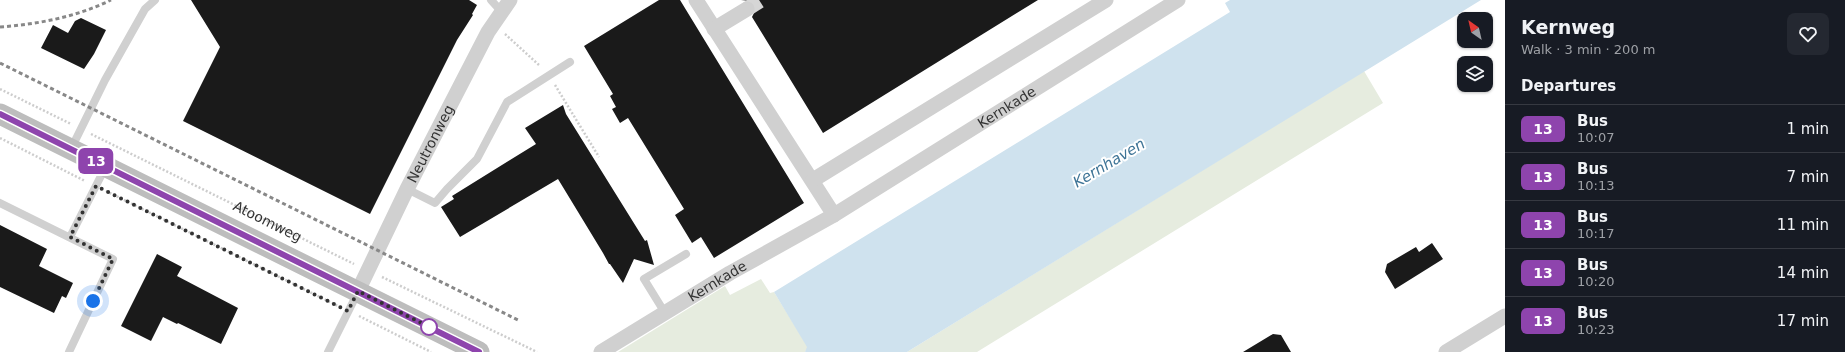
<!DOCTYPE html>
<html lang="en">
<head>
<meta charset="utf-8">
<style>
  :root { --surface:#171b24; --page:#242831; --text:#f1f3f6; --muted:#9ea1a6; --line:#363941 }
  body { margin:0; font-family:"DejaVu Sans",sans-serif; background:var(--page); color:var(--text); height:100vh; display:flex; flex-direction:column; font-size:15px; white-space:nowrap }
  * { box-sizing:border-box; margin:0 }
  p { font-size:13px; color:var(--muted) }
  .icon { flex:none; width:22px; height:22px; fill:none; stroke:currentColor; stroke-width:2; stroke-linecap:round; stroke-linejoin:round }
  .map { position:relative; flex:1; overflow:hidden }
  .sheet { display:flex; flex-direction:column; background:var(--surface); width:340px }
  .sheet>* { flex:none }
  .badge { padding:0 8px; border-radius:6px; font-size:14px; line-height:26px }
  .needle { width:26px; rotate:326deg }
  .controls { position:absolute; left:1457px; top:12px; display:grid; gap:8px }
  .controls a { display:grid; place-items:center; width:36px; height:36px; border-radius:8px; background:var(--surface); box-shadow:0 1px 3px #0004; font-size:20px }
  .you { position:absolute; width:20px; height:20px; margin:-10px; border:3px solid #fff; border-radius:50%; background:#1a73e8; box-shadow:0 0 0 6px #1a73e833 }
  .map>.badge { position:absolute; translate:-50% -50%; box-shadow:0 0 0 2px #fff }
  h2 { padding:0 16px; font-size:15px; line-height:36px }
  .round { display:grid; place-items:center; flex:none; width:42px; height:42px; border-radius:8px; background:var(--page) }
  .overview { display:flex; align-items:center; justify-content:space-between; height:68px; padding:0 16px }
  h1 { font-size:19px; font-weight:700; line-height:30px }
  ul { padding:0; list-style:none }
  li { display:flex; align-items:center; gap:12px; height:48px; padding:0 16px; border-top:1px solid var(--line) }
  li div { flex:1 }
  li b { display:block; font-size:15px }
  li em { font-style:normal }
  li .badge { min-width:44px; font-weight:700; text-align:center }
  main { display:flex; flex:1; min-height:0 }
  .map>svg:first-child { display:block }
  .green { fill:#e6ecdf }
  .water { fill:#cfe2ee }
  .building { fill:#1a1a1a }
  .lines { fill:none; stroke-linecap:round; stroke-linejoin:round }
  .street-tunnel { stroke:#d6d6d6; stroke-width:15; stroke-dasharray:15 8; stroke-linecap:butt }
  .path { stroke:#cdcdcd; stroke-width:2.5; stroke-dasharray:2 2; stroke-linecap:butt }
  .lane { stroke:#d0d0d0; stroke-width:8 }
  .street { stroke:#d0d0d0; stroke-width:15 }
  .secondary { stroke:#bdbdbd; stroke-width:21 }
  .rail { stroke:#888; stroke-width:3; stroke-dasharray:4 3; stroke-linecap:butt }
  .line-casing { stroke:#fff; stroke-width:9 }
  .line { stroke:#8e44ad; stroke-width:6 }
  .walk { stroke:#333; stroke-width:4; stroke-dasharray:0 7.2 }
  .stop-dot { fill:#fff; stroke:#8e44ad; stroke-width:2 }
  .labels { text-anchor:middle; stroke-width:4; stroke-linejoin:round; paint-order:stroke }
  .street-label { font-size:14px; fill:#333; stroke:#fff }
  .water-label { font-size:15px; font-style:italic; fill:#3f7597; stroke:#fff }
</style>
</head>
<body>
<main>
<div class="map">
<svg width="1505" height="352" viewBox="0 0 1505 352">
  <rect width="100%" height="100%" fill="#fff"/>
  <path class="green" d="M1364,71L1383,103L977,352H907Z
    M761,279L770,293L774,292L808,347L805,352H618L725,286L730,295Z"/>
  <path class="water" d="M1230,0H1481L907,352H805L807,347L774,292L1230,12L1225,3Z"/>
  <path class="building" d="M191,0H469L477,5L472,14L473,15L457,40L370,214L183,121L220,47Z
    M659,0H680L804,203L714,258L701,237L692,243L675,215L684,209L628,118L620,123L612,109L616,107L610,96L613,94L584,46Z
    M741,0H1038L823,133L752,17L756,9L754,4L751,1Z
    M81,18L106,30L94,54L84,69L41,48L53,25L68,33L75,21Z
    M563,105L566,114L645,241L647,240L654,265L634,259L623,283L610,264H609L603,253L558,179L460,237L441,207L454,199L452,196L536,144L525,128Z
    M0,225L47,249L39,266L73,283L66,298L62,296L54,313L0,287Z
    M1432,243L1443,259L1395,289L1385,272L1387,264L1416,247L1419,252Z
    M157,254L182,267L177,276L238,308L221,344L178,323L177,324L163,317L151,341L121,326Z
    M1273,334L1281,335L1291,352H1243Z"/>
  <g class="lines">
    <path class="street-tunnel" d="M747,9L761,0"/>
    <g class="path">
      <path d="M505,34L540,66"/>
      <path d="M555,85L599,157"/>
      <path d="M0,89L71,124"/>
      <path id="s1" d="M91,134L354,264"/>
      <path d="M0,138L85,181"/>
      <path d="M106,191L338,306"/>
      <path d="M382,277L537,352"/>
      <path d="M359,316L431,352"/>
    </g>
    <path class="lane" d="M491,0L501,11
      M71,149L105,80L145,9L155,0
      M407,189L435,203L447,189L477,159L507,102L570,62
      M0,203L113,259L69,352
      M70,237L106,166
      M665,313L644,279L686,254
      M328,352L358,292"/>
    <g class="street">
      <path d="M696,0L834,215"/>
      <path d="M714,29L747,9"/>
      <path d="M813,180L1106,0"/>
      <path id="s2" d="M358,291L407,189L488,32L510,0"/>
      <path id="s3" d="M601,352L730,273L834,215L1178,0"/>
      <path d="M1446,352L1505,316"/>
    </g>
    <path class="secondary" d="M0,114L479,352"/>
    <path class="rail" d="M0,27C39,24 76,17 111,0
      M0,63L520,321"/>
  </g>
  <g class="lines">
    <defs>
      <path id="line" d="M0,114L479,352"/>
    </defs>
    <use href="#line" class="line-casing"/>
    <use href="#line" class="line"/>
    <path class="walk" d="M93,301L113,259L70,237L96,186L348,311L358,291L429,327"/>
  </g>
  <circle class="stop-dot" cx="429" cy="327" r="8"/>
  <g class="labels">
    <g class="street-label">
      <text dy="5" stroke="none"><textPath href="#s3" startOffset="474">Kernkade</textPath></text>
      <text dy="5" stroke="none"><textPath href="#s2" startOffset="164">Neutronweg</textPath></text>
      <text dy="5" stroke="none"><textPath href="#s1" startOffset="197">Atoomweg</textPath></text>
      <text dy="5" stroke="none"><textPath href="#s3" startOffset="136">Kernkade</textPath></text>
    </g>
    <g class="water-label">
      <text transform="translate(1109 163) rotate(-31)" y="5">Kernhaven</text>
    </g>
  </g>
</svg>
<div class="controls">
<a><svg class="needle" viewBox="-14 -14 28 28"><path d="M0-13l5 13h-10z" fill="#e53935"/><path d="M0 13l5-13h-10z" fill="#9ea1a6"/></svg></a>
<a><svg class="icon" aria-label="layers" viewBox="0 0 24 24"><path d="M12 4l9 5-9 5-9-5zM3 14l9 5 9-5"/></svg></a>
</div>
<div class="you" style="left:93px;top:301px"></div>
<b class="badge" style="left:96px;top:161px;background:#8e44ad;color:#fff">13</b>
</div>
<section class="sheet">
<div class="overview"><div><h1>Kernweg</h1><p>Walk · 3 min · 200 m</p></div><a class="round"><svg class="icon" aria-label="heart" viewBox="0 0 24 24"><path d="M12 20l-8-8c-3-5 5-10 8-4 3-6 11-1 8 4z"/></svg></a></div>
<h2>Departures</h2>
<ul>
<li><span class="badge" style="background:#8e44ad;color:#fff">13</span><div><b>Bus</b><p>10:07</p></div><em>1 min</em></li>
<li><span class="badge" style="background:#8e44ad;color:#fff">13</span><div><b>Bus</b><p>10:13</p></div><em>7 min</em></li>
<li><span class="badge" style="background:#8e44ad;color:#fff">13</span><div><b>Bus</b><p>10:17</p></div><em>11 min</em></li>
<li><span class="badge" style="background:#8e44ad;color:#fff">13</span><div><b>Bus</b><p>10:20</p></div><em>14 min</em></li>
<li><span class="badge" style="background:#8e44ad;color:#fff">13</span><div><b>Bus</b><p>10:23</p></div><em>17 min</em></li>
</ul>
</section>
</main>
</body>
</html>
